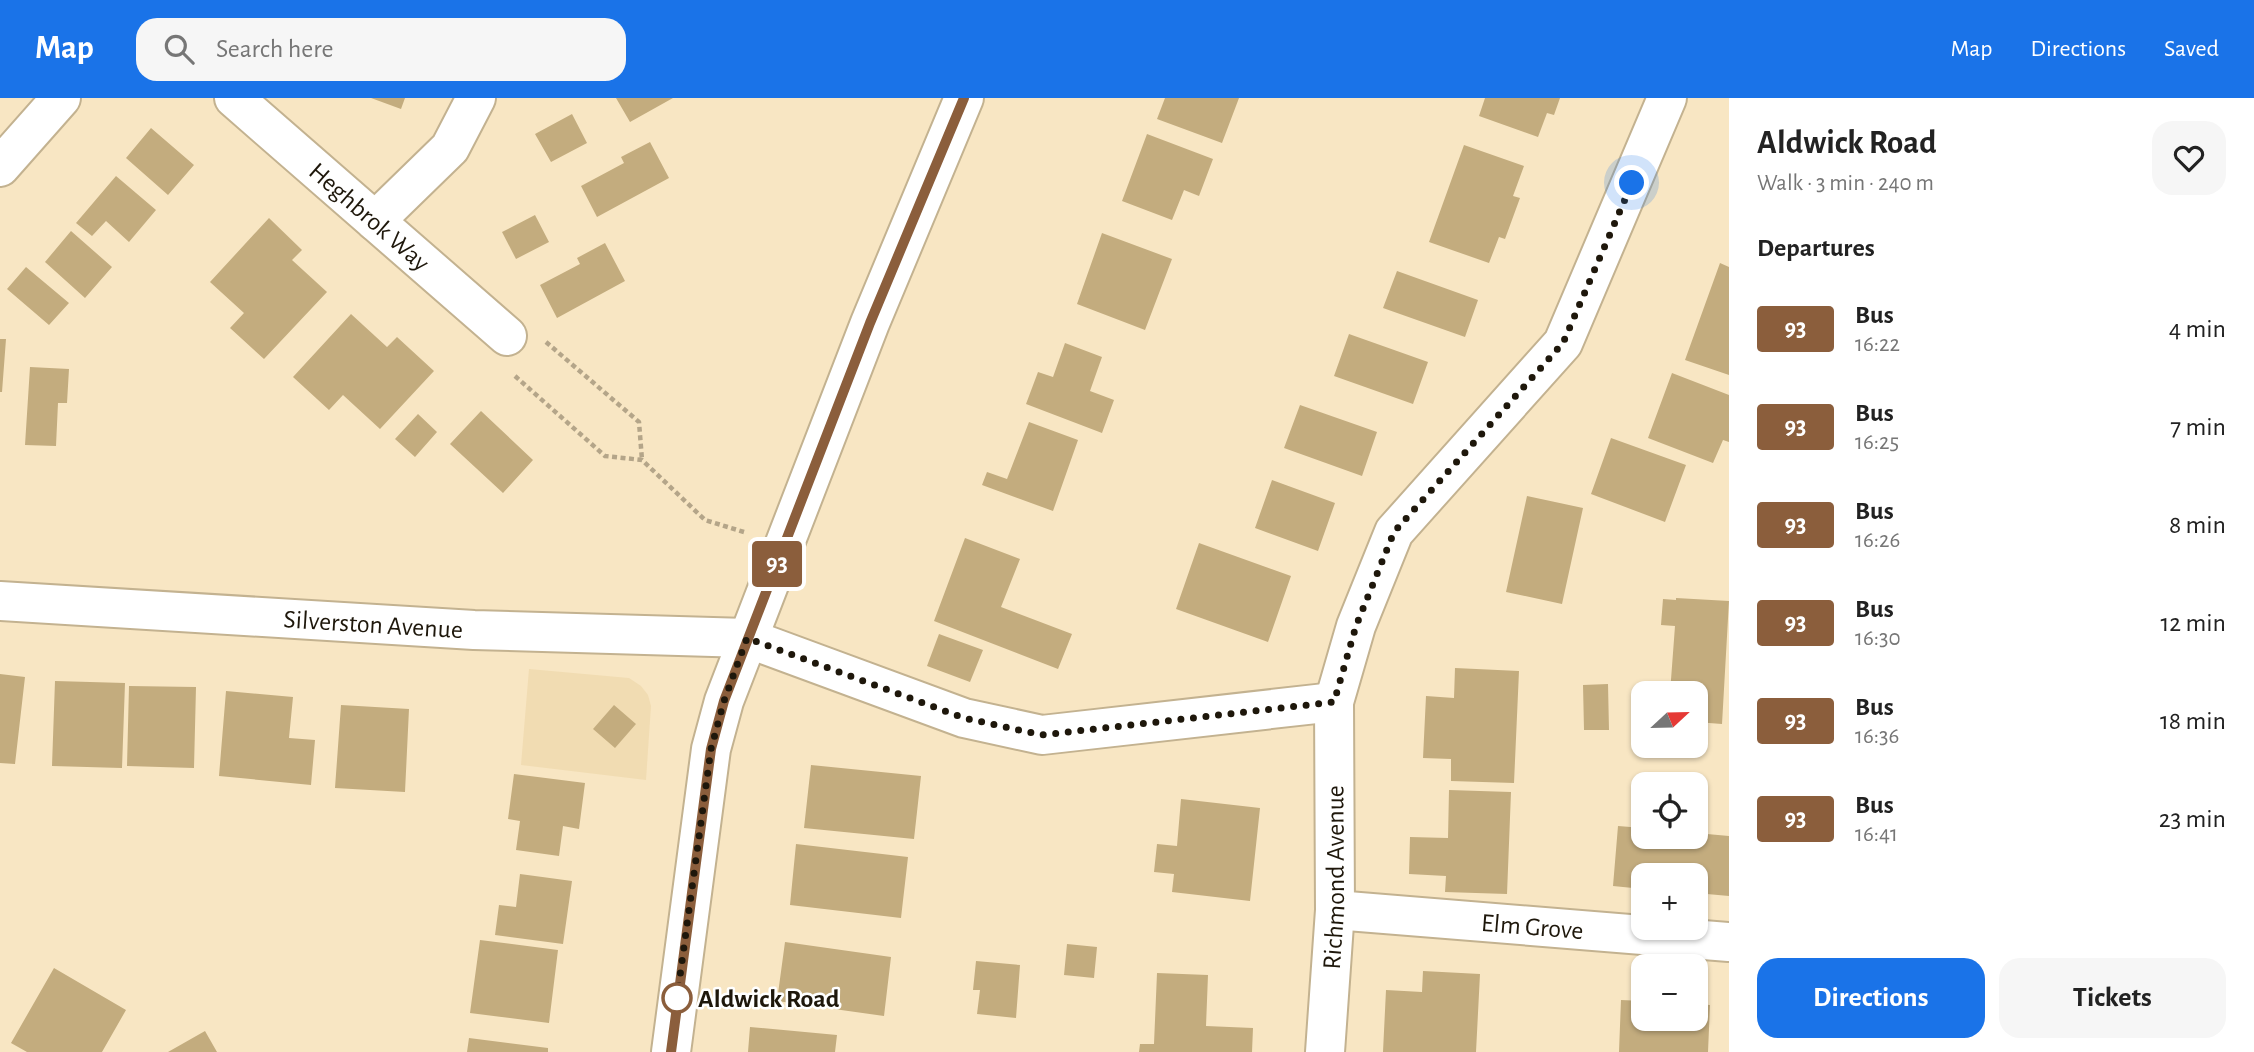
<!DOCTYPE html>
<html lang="en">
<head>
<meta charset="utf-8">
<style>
  :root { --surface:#fff; --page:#f6f6f6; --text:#222; --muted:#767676; --accent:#1a73e8 }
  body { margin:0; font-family:"Alegreya Sans",sans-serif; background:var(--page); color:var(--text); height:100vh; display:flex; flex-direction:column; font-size:26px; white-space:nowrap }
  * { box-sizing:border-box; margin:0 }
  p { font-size:23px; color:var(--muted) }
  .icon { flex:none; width:38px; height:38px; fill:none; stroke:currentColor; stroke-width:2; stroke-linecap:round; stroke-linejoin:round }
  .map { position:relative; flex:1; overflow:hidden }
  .sheet { display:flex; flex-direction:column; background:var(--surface); width:525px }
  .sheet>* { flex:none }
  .badge { padding:0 14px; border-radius:5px; font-size:24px; line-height:46px }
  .needle { width:46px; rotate:68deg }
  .tools { position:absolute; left:1631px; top:583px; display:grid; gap:14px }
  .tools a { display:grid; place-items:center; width:77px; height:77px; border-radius:14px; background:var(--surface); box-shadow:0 2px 5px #0004; font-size:35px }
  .you { position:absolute; width:35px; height:35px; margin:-18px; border:5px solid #fff; border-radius:50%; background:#1a73e8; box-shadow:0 0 0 10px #1a73e833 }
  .map>.badge { position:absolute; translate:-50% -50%; box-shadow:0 0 0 4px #fff }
  h2 { padding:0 28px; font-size:26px; line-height:63px }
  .round { display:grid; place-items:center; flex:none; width:74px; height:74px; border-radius:21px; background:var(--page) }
  .summary { display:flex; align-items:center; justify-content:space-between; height:119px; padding:0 28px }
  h1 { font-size:33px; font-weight:700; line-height:52px }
  .action { display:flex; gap:14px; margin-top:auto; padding:14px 28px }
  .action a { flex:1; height:80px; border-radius:21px; background:var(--accent); color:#fff; font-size:28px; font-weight:700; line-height:80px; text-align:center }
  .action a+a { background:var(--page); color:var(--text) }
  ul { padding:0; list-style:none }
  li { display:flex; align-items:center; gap:21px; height:98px; padding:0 28px }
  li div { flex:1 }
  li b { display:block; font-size:26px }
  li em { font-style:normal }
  li .badge { min-width:77px; font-weight:700; text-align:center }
  header { display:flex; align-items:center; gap:42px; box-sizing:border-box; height:98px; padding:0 35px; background:var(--accent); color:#fff }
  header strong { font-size:33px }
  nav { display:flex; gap:38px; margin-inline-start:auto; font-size:24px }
  .search { width:490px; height:63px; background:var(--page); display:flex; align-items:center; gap:18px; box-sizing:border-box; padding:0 24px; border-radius:21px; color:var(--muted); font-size:26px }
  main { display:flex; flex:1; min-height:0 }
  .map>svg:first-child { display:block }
  .built { fill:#f1dcb2 }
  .building { fill:#c3ac7e }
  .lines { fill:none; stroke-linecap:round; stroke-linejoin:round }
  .minor-casing { stroke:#c3b290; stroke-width:42 }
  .major-casing { stroke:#c3b290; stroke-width:42 }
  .path { stroke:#b4a589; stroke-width:4.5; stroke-dasharray:5 3.5; stroke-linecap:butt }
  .minor { stroke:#fff; stroke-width:38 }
  .major { stroke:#fff; stroke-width:38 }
  .line-casing { stroke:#fff; stroke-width:16 }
  .line { stroke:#8b5e3c; stroke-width:10 }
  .walk { stroke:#1e170b; stroke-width:7; stroke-dasharray:0 12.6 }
  .stop-dot { fill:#fff; stroke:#8b5e3c; stroke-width:3.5 }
  .labels { text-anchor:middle; stroke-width:5; stroke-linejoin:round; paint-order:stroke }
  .street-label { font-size:26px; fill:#1e170b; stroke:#fff }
  .stop-label { font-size:26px; font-weight:bold; fill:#1e170b; stroke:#fff; text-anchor:start }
</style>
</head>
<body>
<header>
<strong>Map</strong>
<div class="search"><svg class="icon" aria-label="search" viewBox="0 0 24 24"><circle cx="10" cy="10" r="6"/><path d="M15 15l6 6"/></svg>Search here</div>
<nav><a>Map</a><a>Directions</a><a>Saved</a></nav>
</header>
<main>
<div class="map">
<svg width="1729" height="954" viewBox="0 0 1729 954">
  <rect width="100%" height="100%" fill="#f8e6c3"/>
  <path class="built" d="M529,571L629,580L641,588L648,597L651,608L646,682L521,667Z"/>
  <path class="building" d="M371,0H405L401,11Z
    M616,0H673L630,24Z
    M1165,0H1239L1222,45L1157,21Z
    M1485,0H1560L1554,17L1547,15L1538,39L1479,18Z
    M572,16L587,45L551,64L535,36Z
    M151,30L194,67L168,97L126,60Z
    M1147,36L1213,61L1199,98L1184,92L1172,122L1122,103Z
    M650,44L669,80L597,119L581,88L624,65L621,59Z
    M1464,47L1524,68L1513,98L1520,100L1505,141L1499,139L1489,165L1429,144Z
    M116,78L156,112L129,144L106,123L92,138L76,125Z
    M535,117L549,144L516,161L502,134Z
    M269,120L302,152L292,162L327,194L264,261L230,230L244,215L210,184Z
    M71,133L112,169L85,200L45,164Z
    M1102,135L1172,161L1145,232L1077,206Z
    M605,145L625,183L557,220L540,187L580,166L577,160Z
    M1720,165L1729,169V277L1685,262Z
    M26,169L69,205L49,227L7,191Z
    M1397,173L1478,202L1465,239L1383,210Z
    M351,216L387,249L397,239L434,273L380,331L343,297L329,312L293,279Z
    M1349,236L1428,264L1413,306L1334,278Z
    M0,241H6L2,294H0Z
    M1065,245L1102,259L1090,293L1114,302L1102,335L1026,306L1038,274L1053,279Z
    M30,269L69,271L67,305H58L56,348L25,347Z
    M1672,275L1729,297V344L1723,342L1713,365L1648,340Z
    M1300,307L1377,334L1362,378L1284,350Z
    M481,313L533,362L503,395L450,346Z
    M418,316L437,334L415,359L395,341Z
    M1029,324L1078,342L1053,413L982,387L987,374L1007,381Z
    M1611,340L1686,367L1665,424L1591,396Z
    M1272,382L1335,405L1318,453L1255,430Z
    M1527,398L1583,410L1562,506L1506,494Z
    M965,440L1020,461L1001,509L1072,536L1058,571L934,523Z
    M1199,445L1291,478L1268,544L1176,511Z
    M1676,500L1729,503L1722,626L1696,624V595H1670L1675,528L1661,527L1663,501L1676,502Z
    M939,536L983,552L970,584L927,568Z
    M1455,570L1519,573L1514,685L1451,683V661L1423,660L1426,598L1454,600Z
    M0,576L25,579L15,666L0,665Z
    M55,583L125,585L122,670L52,668Z
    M1608,586L1609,632H1584L1583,587Z
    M129,588L196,589L194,670L127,668Z
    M226,593L293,599L289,640L315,642L311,687L219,678Z
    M341,607L409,611L405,694L335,690Z
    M614,607L636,626L615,650L593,631Z
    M811,667L921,678L914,741L804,730Z
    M514,676L585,685L579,731L563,728L559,758L516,752L520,723L508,721Z
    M1449,692L1511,694L1507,796L1445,794L1446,778L1409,776L1410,739L1448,740Z
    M1181,701L1260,710L1250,803L1172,794L1174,776L1154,774L1157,746L1177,748Z
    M1618,728L1643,730V738H1696V735L1729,738V798L1696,795V777H1643V791L1613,788Z
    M796,746L908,759L901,820L790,807Z
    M520,776L572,783L563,846L495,837L499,807L516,809Z
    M480,842L558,852L549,925L470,915Z
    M785,844L891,859L884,918L777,903Z
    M1067,846L1097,849L1094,880L1064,877Z
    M976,863L1020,867L1016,920L977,916L980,892H973Z
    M54,870L126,912L102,954H27L11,945Z
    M1423,873L1480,876L1476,954H1383L1386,892L1422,894Z
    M1157,875L1208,877L1206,928L1253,930L1252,954H1139L1140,946H1154Z
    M1621,902L1643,903V920H1696V906L1710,907L1708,954H1619Z
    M750,929L837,937L835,954H748Z
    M205,933L217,954H168Z
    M469,940L548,950V954H467Z"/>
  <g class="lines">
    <defs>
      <g id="minor">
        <path id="s1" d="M234,0L507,238"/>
        <path d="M0,69L61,0"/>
        <path d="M375,123L450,50L476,0"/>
        <path id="s2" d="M0,503L474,532L747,540L964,620L1042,637L1334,604"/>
        <path id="s3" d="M1335,812L1729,844"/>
        <path id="s4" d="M1325,954L1335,812L1334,604L1356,528L1394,434L1563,245L1667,0"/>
      </g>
      <path id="major" d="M671,954L711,651L724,603L870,225L964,0"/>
    </defs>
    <use href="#minor" class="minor-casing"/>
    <use href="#major" class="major-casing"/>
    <path class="path" d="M546,244L639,324L642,362
      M515,278L605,358L642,362L705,422L744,434"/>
    <use href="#minor" class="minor"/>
    <use href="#major" class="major"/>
  </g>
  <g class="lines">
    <defs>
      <path id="line" d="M671,954L711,651L724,603L870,225L964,0"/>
    </defs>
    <use href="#line" class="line-casing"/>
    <use href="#line" class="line"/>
    <path class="walk" d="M677,900L711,651L724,603L747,540L964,620L1042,637L1334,604L1356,528L1394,434L1563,245L1632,85"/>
  </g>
  <circle class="stop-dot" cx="677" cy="900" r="14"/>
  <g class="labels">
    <g class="street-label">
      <text dy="9" stroke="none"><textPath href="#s1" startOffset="180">Heghbrok Way</textPath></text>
      <text dy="9" stroke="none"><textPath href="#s2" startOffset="374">Silverston Avenue</textPath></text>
      <text dy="9" stroke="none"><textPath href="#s4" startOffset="175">Richmond Avenue</textPath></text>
      <text dy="9" stroke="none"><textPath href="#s3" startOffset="198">Elm Grove</textPath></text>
    </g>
    <g class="stop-label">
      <text x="698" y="909">Aldwick Road</text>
    </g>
  </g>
</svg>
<div class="tools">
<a><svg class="needle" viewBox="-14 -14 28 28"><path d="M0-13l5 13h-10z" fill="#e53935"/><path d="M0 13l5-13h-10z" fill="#767676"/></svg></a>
<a><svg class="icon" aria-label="locate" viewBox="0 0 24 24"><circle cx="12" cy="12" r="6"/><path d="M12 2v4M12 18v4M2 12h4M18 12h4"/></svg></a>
<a>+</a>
<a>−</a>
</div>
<div class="you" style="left:1632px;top:85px"></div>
<b class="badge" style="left:777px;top:466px;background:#8b5e3c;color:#fff">93</b>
</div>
<section class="sheet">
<div class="summary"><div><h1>Aldwick Road</h1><p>Walk · 3 min · 240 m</p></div><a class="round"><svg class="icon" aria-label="heart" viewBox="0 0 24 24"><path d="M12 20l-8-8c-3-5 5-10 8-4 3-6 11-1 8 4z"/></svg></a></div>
<h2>Departures</h2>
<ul>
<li><span class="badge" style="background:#8b5e3c;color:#fff">93</span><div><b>Bus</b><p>16:22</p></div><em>4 min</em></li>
<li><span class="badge" style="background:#8b5e3c;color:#fff">93</span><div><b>Bus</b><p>16:25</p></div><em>7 min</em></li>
<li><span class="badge" style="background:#8b5e3c;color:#fff">93</span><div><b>Bus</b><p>16:26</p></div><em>8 min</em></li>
<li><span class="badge" style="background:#8b5e3c;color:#fff">93</span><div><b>Bus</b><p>16:30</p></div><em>12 min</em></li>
<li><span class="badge" style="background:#8b5e3c;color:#fff">93</span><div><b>Bus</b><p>16:36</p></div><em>18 min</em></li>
<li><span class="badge" style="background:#8b5e3c;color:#fff">93</span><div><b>Bus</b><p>16:41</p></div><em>23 min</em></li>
</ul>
<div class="action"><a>Directions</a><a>Tickets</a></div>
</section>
</main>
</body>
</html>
